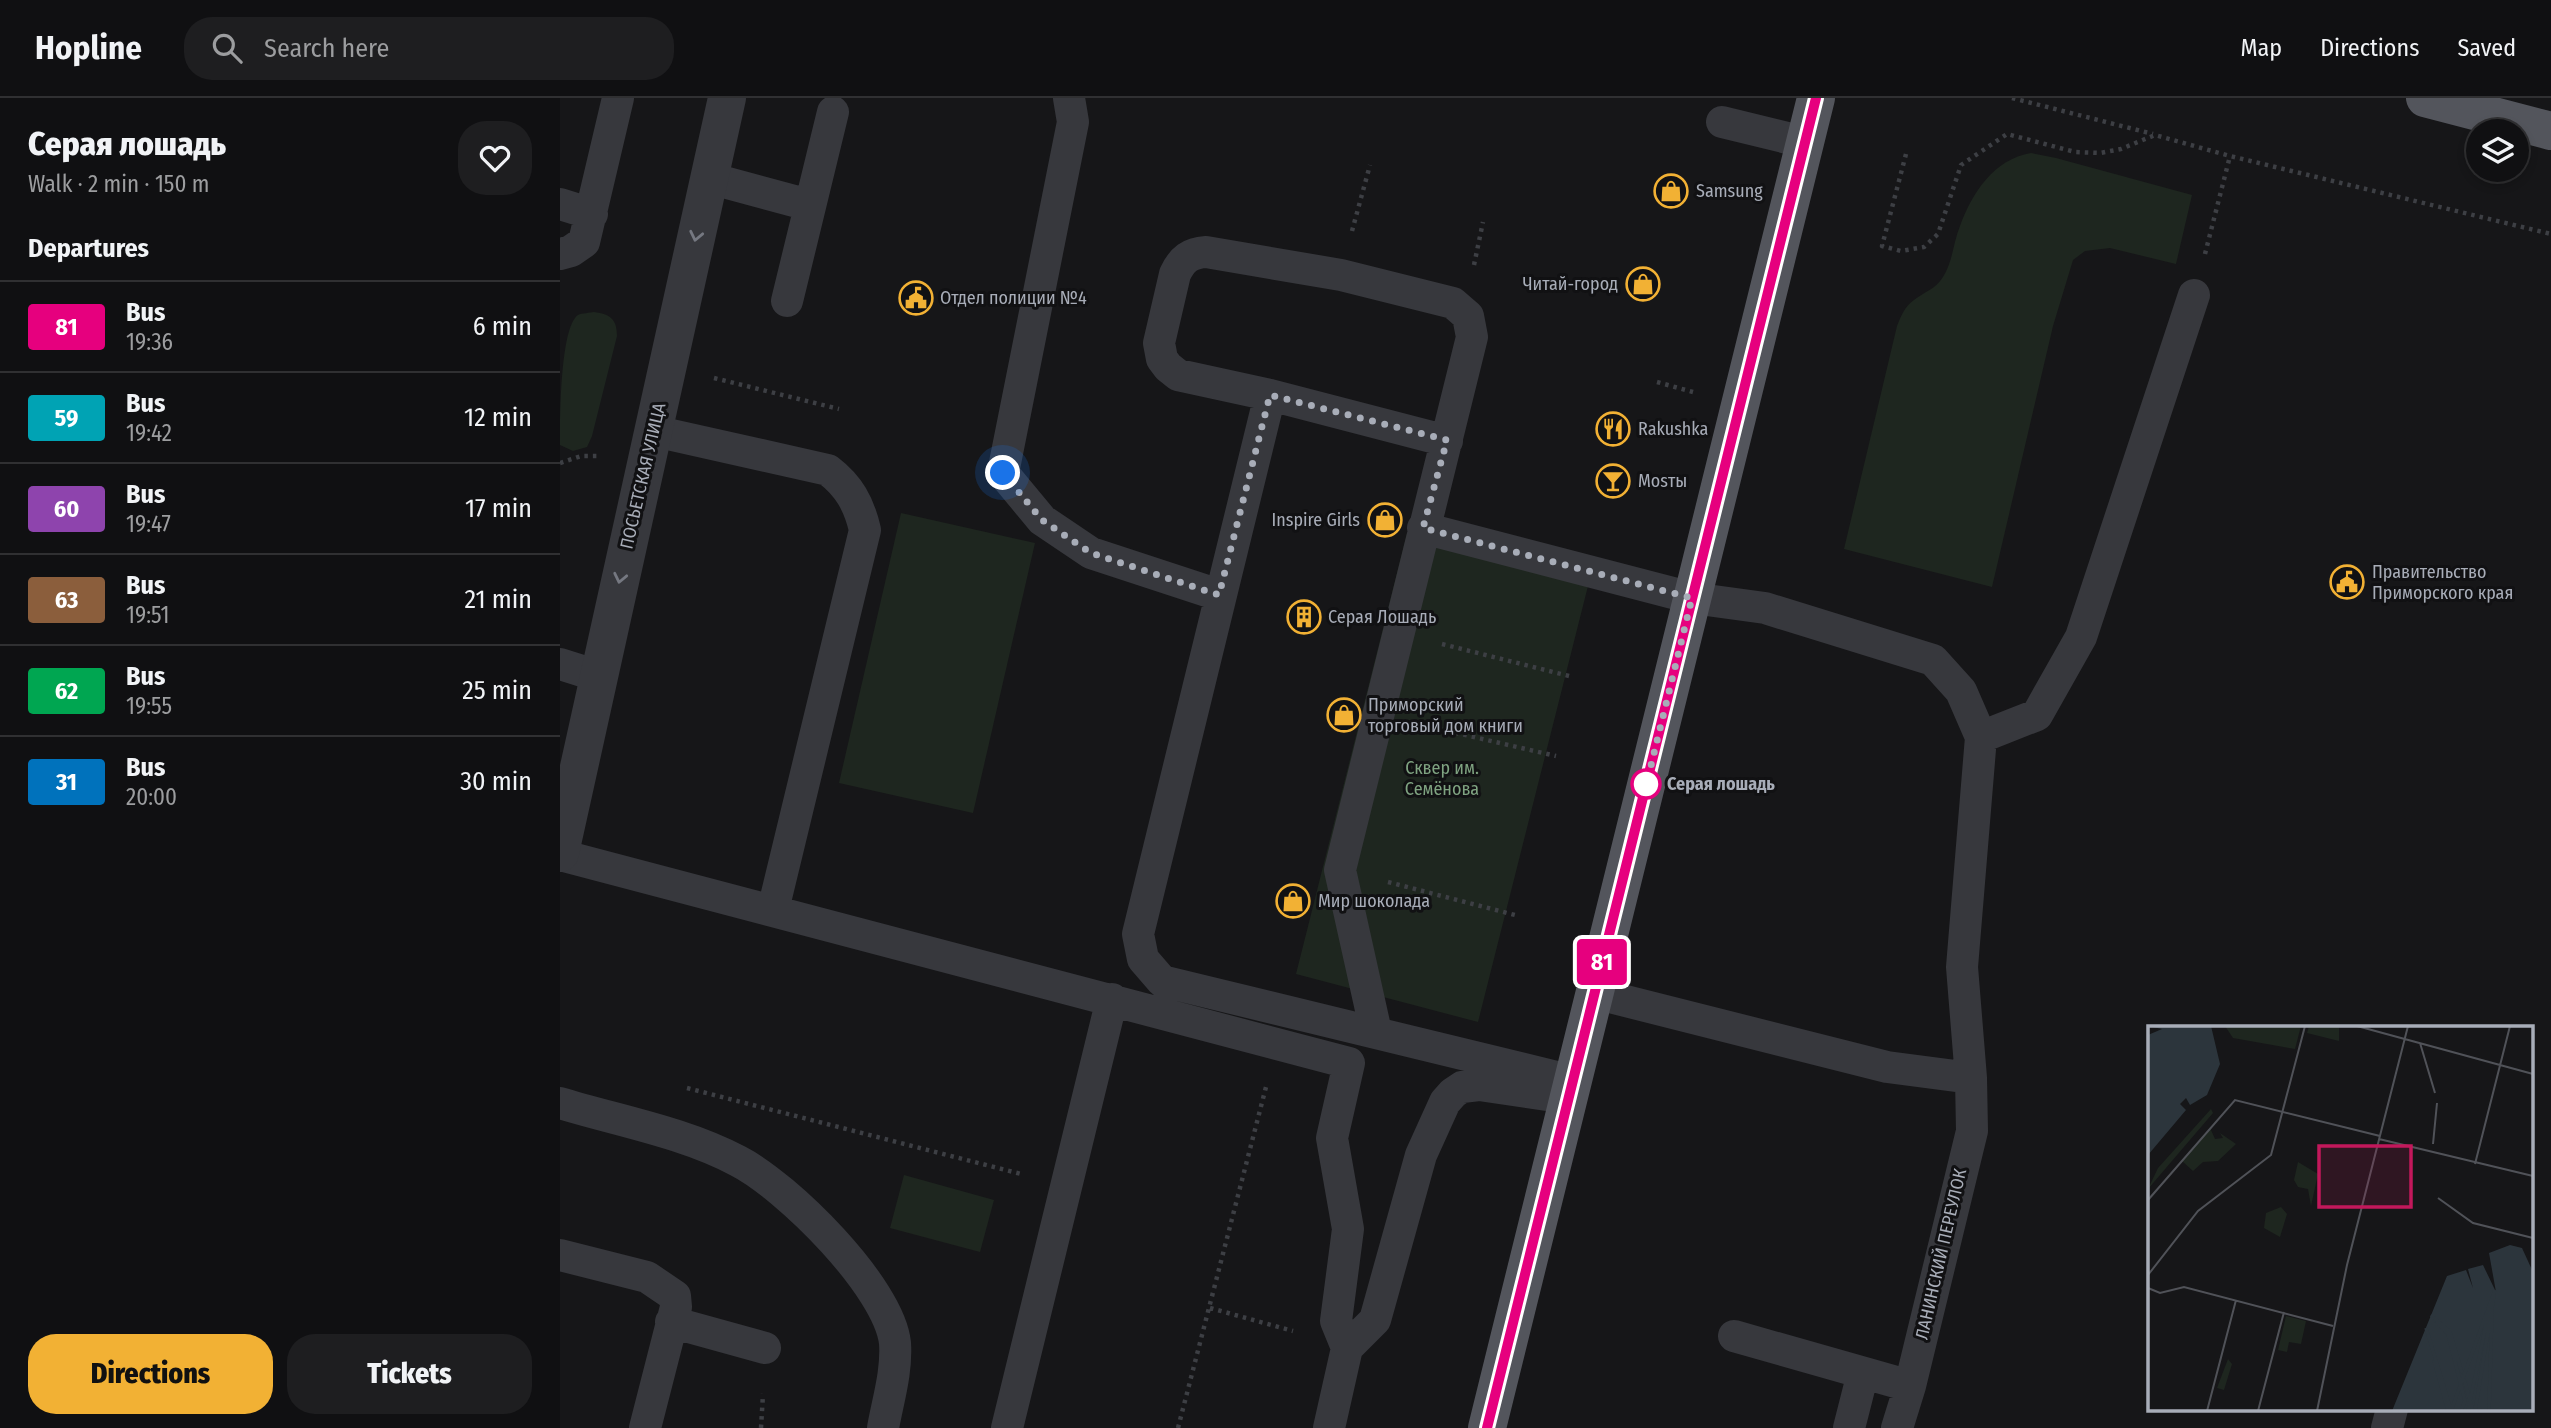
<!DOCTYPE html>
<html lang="en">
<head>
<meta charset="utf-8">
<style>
  :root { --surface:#101012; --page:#1e1e20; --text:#f1f3f6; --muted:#9c9d9f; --line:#303032; --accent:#f2b134 }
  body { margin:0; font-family:"Fira Sans Condensed",sans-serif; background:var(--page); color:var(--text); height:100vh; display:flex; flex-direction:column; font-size:26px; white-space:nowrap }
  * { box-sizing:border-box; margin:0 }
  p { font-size:23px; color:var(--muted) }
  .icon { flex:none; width:38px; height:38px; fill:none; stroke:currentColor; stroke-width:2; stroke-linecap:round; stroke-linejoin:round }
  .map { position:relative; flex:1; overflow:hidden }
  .drawer { display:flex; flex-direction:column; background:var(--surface); width:560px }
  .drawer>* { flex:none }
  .badge { padding:0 14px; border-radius:5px; font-size:24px; line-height:46px }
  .tools { position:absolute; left:1906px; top:21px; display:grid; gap:14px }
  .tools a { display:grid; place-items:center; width:63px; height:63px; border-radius:50%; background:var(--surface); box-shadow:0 4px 10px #0003,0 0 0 2px var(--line); font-size:35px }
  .you { position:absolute; width:35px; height:35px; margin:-18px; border:5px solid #fff; border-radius:50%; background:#1a73e8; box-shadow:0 0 0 10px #1a73e833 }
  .map>.badge { position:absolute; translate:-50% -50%; box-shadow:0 0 0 4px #fff }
  h2 { padding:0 28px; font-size:26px; line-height:63px }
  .round { display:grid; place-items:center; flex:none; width:74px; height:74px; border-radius:28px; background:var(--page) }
  .overview { display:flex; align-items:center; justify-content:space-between; height:119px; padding:0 28px }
  h1 { font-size:33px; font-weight:800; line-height:52px }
  .action { display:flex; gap:14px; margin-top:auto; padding:14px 28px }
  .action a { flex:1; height:80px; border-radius:28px; background:var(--accent); color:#111; font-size:28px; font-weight:800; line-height:80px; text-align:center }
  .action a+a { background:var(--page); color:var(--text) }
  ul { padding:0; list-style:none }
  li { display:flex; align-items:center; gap:21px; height:91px; padding:0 28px; border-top:2px solid var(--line) }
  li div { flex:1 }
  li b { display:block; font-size:26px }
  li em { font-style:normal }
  li .badge { min-width:77px; font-weight:700; text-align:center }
  header { display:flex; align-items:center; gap:42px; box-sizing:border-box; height:98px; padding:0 35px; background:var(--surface); border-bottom:2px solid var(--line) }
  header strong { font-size:33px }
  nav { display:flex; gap:38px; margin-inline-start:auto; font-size:24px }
  .search { width:490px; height:63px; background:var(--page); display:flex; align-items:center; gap:18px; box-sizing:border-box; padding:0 24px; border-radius:28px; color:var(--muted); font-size:26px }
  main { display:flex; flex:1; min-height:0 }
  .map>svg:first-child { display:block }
  .green { fill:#1e261f }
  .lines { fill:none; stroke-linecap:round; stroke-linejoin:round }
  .path { stroke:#3d3f44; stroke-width:4.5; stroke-dasharray:3.5 5; stroke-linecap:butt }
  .lane { stroke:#37383d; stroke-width:32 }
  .street { stroke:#37383d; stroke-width:38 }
  .primary { stroke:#53555c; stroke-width:38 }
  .oneway { stroke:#757881 }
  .line-casing { stroke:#fff; stroke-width:16 }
  .line { stroke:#e6007e; stroke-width:10 }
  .walk { stroke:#a8adb8; stroke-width:7; stroke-dasharray:0 12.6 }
  .stop-dot { fill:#fff; stroke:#e6007e; stroke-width:3.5 }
  .labels { text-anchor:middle; stroke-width:6; stroke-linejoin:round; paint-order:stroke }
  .poi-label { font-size:18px; fill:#a8adb8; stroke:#111113; text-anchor:start }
  .street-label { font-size:18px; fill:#a8adb8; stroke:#111113 }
  .park-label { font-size:18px; fill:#7fa381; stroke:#111113 }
  .stop-label { font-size:18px; font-weight:bold; fill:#a8adb8; stroke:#111113; text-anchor:start }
  .inset-river { fill:none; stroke:#2c353c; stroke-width:3.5 }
  .inset-road { fill:none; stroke:#505258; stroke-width:2 }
  .view { fill:#c2185b; fill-opacity:0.15; stroke:#c2185b; stroke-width:3.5 }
  .inset-edge { fill:none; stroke:#a8adb8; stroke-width:3.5 }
</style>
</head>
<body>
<header>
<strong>Hopline</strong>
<div class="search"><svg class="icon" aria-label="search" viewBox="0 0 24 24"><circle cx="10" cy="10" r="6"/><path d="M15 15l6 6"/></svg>Search here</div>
<nav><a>Map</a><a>Directions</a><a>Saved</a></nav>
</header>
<main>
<section class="drawer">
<div class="overview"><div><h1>Серая лошадь</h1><p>Walk · 2 min · 150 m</p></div><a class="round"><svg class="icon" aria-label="heart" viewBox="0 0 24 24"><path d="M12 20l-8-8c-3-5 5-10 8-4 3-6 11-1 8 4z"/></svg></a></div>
<h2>Departures</h2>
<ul>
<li><span class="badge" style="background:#e6007e;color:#fff">81</span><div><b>Bus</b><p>19:36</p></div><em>6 min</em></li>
<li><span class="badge" style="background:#00a3b4;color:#fff">59</span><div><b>Bus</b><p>19:42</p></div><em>12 min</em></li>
<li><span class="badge" style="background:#8e44ad;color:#fff">60</span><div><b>Bus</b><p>19:47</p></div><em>17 min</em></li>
<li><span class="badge" style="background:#8b5e3c;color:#fff">63</span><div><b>Bus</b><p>19:51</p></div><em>21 min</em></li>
<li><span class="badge" style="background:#00a651;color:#fff">62</span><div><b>Bus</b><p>19:55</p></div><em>25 min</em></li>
<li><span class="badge" style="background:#0072bc;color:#fff">31</span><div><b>Bus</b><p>20:00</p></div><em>30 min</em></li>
</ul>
<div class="action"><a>Directions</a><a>Tickets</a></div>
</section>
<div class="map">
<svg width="1991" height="1330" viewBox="0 0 1991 1330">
  <rect width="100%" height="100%" fill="#161618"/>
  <path class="green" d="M1471,55L1496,60L1632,97L1616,166L1550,150L1525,153L1513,162L1493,228L1432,489L1284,451L1337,228C1341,218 1345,208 1354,202C1364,194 1376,191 1383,179C1393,163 1393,145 1400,128C1412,95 1434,61 1471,55Z
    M34,214C50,216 57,221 57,238L32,338L27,349L13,353L0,347C0,322 0,229 18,217C22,215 30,215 34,214Z
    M341,415L475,445L413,715L279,685Z
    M847,435L1029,484L918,924L736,876Z
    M344,1077L434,1102L420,1154L330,1130Z"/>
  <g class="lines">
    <path class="path" d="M1452,0L1593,36
      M1346,56L1322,148L1341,153L1364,149L1378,136L1401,67L1447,36L1515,54L1540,55L1561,51L1595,37L1670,58L1991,136
      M792,133L810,67
      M1645,156L1670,58
      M914,167L923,124
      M154,280L279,311
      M1097,284L1133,294
      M0,365L21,358H39
      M882,546L1013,579
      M862,627L996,658
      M828,784L955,817
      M127,990L461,1076
      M650,1210L733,1233
      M201,1330L203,1296
      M618,1330L706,989"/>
    <path class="lane" d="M509,0L513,24L443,375L482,422L531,455L659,497
      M1162,24L1244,44
      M149,80L249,107
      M0,106L32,116
      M0,156L11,153L24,144L58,0
      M227,203L273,14
      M710,297L887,343
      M94,333L268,372C289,388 299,406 305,432L213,812
      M863,430L1132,500L1205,510L1373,562L1401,593L1421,639L1402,869L1411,980L1412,1033L1350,1288L1337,1330
      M0,566L38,578
      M1421,639L1477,617L1521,539L1634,197
      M0,757L789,965L772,1040L788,1131L776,1223L787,1250
      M1034,895L1327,969L1411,980
      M816,934L780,772L912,239L908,218L893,205L781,177L646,154C630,155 622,161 615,176L599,245L602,261L608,269L618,277L710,297L578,836L583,861L602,883L1013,983
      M0,1005C59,1023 123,1034 178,1063C227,1088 329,1189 335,1245C337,1274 328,1302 323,1330
      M0,1157L87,1179L115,1198L116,1209L85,1330
      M111,1224L205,1250
      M1174,1238L1350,1288
      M447,1330L552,901
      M769,1330L787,1250L815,1222L861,1057L885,1004L893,995L902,989L919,987L1007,1000
      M1289,1330L1303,1275
      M1827,1330L1832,1311"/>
    <path class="street" d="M0,755L167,0"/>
    <path class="primary" d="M1865,0L1991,33
      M927,1330L1256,0"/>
  </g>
  <defs><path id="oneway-chevron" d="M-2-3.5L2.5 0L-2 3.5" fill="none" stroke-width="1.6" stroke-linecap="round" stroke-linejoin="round" transform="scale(1.75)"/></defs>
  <g class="oneway">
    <use href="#oneway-chevron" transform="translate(136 138) rotate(102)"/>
    <use href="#oneway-chevron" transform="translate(60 480) rotate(102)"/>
  </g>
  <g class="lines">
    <defs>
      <path id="line" d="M927,1330L1256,0"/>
    </defs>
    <use href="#line" class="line-casing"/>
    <use href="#line" class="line"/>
    <path class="walk" d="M443,375L482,422L531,455L659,497L710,297L887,342L863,430L1132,500L1084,696L1086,686"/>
  </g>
  <defs>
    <symbol id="shop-ring" viewBox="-11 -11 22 22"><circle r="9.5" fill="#111113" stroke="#f2b134" stroke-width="1.5"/><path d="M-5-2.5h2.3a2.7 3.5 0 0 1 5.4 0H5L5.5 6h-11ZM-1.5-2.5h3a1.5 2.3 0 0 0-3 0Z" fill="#f2b134"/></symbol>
    <symbol id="civic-ring" viewBox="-11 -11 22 22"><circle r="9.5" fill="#111113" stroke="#f2b134" stroke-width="1.5"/><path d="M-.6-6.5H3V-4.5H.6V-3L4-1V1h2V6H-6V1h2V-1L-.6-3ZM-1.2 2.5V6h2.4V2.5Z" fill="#f2b134"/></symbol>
    <symbol id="restaurant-ring" viewBox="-11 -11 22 22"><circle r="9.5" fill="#111113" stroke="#f2b134" stroke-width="1.5"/><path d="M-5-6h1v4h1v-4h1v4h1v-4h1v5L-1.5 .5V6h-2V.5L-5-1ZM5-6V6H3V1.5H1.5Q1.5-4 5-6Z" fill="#f2b134"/></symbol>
    <symbol id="bar-ring" viewBox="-11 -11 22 22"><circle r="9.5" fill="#111113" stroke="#f2b134" stroke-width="1.5"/><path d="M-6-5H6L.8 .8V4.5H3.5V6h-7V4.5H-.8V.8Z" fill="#f2b134"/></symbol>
    <symbol id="building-ring" viewBox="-11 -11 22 22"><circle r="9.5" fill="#111113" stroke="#f2b134" stroke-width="1.5"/><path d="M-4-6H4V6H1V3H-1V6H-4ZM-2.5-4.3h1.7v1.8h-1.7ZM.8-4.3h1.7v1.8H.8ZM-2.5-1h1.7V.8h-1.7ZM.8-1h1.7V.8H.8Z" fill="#f2b134"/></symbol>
  </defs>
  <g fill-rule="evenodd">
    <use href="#shop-ring" x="1092" y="74" width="38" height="38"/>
    <use href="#shop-ring" x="1064" y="167" width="38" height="38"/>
    <use href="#civic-ring" x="337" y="181" width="38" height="38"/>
    <use href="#restaurant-ring" x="1034" y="312" width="38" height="38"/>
    <use href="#bar-ring" x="1034" y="364" width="38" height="38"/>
    <use href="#shop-ring" x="806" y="403" width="38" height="38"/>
    <use href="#civic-ring" x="1768" y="465" width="38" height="38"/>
    <use href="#building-ring" x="725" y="500" width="38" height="38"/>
    <use href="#shop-ring" x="765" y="598" width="38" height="38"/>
    <use href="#shop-ring" x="714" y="784" width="38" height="38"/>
  </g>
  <circle class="stop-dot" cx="1086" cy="686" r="14"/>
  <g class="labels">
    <g class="poi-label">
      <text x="1136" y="99">Samsung</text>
      <text x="1058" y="192" text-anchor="end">Читай-город</text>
      <text x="380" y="206">Отдел полиции №4</text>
      <text x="1078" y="337">Rakushka</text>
      <text x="1078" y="389">Mosты</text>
      <text x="800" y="428" text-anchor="end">Inspire Girls</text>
      <text x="1812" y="480">Правительство<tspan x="1812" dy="21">Приморского края</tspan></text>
      <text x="768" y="525">Серая Лошадь</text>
      <text x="808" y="613">Приморский<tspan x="808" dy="21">торговый дом книги</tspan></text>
      <text x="758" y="809">Мир шоколада</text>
    </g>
    <g class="street-label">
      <text transform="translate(83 378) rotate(-77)" y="6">ПОСЬЕТСКАЯ УЛИЦА</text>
      <text transform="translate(1381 1156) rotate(-77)" y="6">ЛАНИНСКИЙ ПЕРЕУЛОК</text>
    </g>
    <g class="park-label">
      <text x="882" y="676">Сквер им.<tspan x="882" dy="21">Семёнова</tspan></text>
    </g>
    <g class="stop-label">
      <text x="1107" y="692">Серая лошадь</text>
    </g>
  </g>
  <g transform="translate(1588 928)">
    <rect width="385" height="385" fill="#161618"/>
    <path d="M77,0H153L147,23L85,12ZM161,0H191V15L159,7ZM63,83L65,87L0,163L10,142ZM62,102L67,113L75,112L72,107L88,118L70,135L55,136L45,145L34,135ZM150,136L170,148L163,180L160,163L150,161L146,154ZM133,181L139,188L132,211L116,202L118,187ZM138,290L158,295L153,318L141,316L139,326L130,324ZM80,333L84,338L76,364L69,362Z" fill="#1e261f"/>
    <path d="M0,0H63L72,38L59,69L42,79L38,72L32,78L38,84L0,129V9L14,3ZM362,219L374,222L385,246V385H244L299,250L318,244L325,262L320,243L335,239L348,266L341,227Z" fill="#2c353c"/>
    <path class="inset-river" d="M283,289L302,306L314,347M288,295L300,308L317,375L313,385M278,302L303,384M286,334L300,385M316,353L325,385M303,385L347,264M320,385L342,279M327,385L346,269M341,385L344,283"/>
    <path class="inset-road" d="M209,0L385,48M272,17L287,67M231,113L385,150M285,118L289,77M327,138L362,0M290,172L325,197L385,212M0,174L87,74L232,110M0,249L50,185L123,129L157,0M0,262L12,267L36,261L185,300M59,385L88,274M110,385L136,286M169,385L199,239L260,0"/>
    <path class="view" d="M171,120H263V181H171Z"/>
    <rect width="385" height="385" class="inset-edge"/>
  </g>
</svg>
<div class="tools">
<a><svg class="icon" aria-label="layers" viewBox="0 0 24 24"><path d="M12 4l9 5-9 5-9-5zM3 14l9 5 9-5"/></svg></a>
</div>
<div class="you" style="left:443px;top:375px"></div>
<b class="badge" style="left:1042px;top:864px;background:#e6007e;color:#fff">81</b>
</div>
</main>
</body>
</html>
